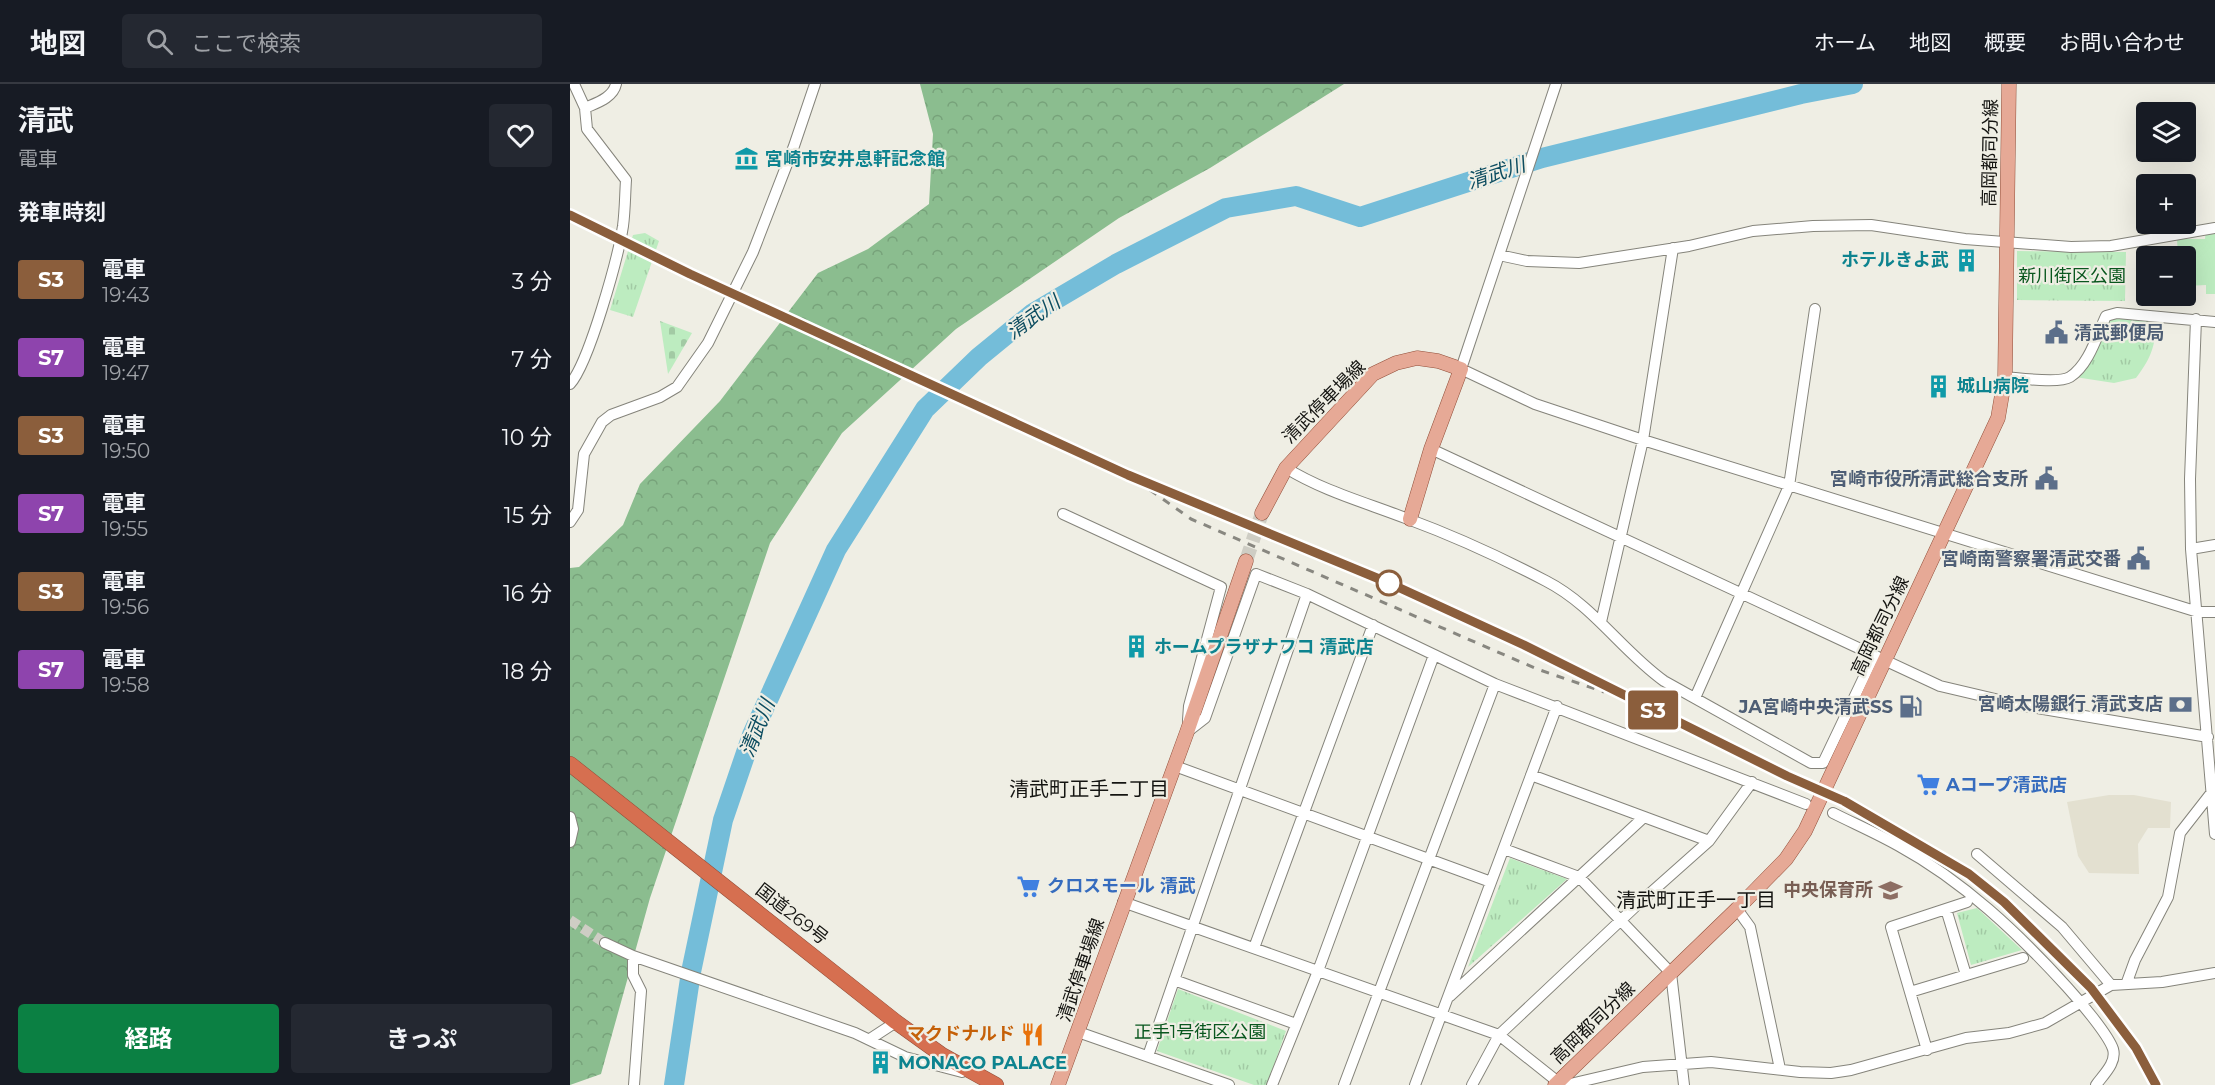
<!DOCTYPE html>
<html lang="ja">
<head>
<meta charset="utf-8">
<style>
  :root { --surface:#171b24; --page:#242831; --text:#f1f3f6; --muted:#9ea1a6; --line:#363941; --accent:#0b8043 }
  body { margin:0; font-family:Montserrat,"Noto Sans JP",sans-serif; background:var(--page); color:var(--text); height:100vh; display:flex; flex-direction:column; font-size:22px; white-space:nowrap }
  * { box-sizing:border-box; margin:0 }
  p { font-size:20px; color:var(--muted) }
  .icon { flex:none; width:33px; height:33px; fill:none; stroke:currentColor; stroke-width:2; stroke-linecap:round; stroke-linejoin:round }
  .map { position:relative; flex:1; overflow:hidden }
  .drawer { display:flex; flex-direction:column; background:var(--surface); width:570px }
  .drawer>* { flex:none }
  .badge { padding:0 12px; border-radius:4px; font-size:21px; line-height:39px }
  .buttons { position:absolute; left:1566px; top:18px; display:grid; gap:12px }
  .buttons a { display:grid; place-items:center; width:60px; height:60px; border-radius:6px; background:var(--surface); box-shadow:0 6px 24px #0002; font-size:30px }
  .map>.badge { position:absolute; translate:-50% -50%; box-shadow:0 0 0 3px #fff }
  h2 { padding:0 18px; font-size:22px; line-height:54px }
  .round { display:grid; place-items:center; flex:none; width:63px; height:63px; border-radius:6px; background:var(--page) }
  .head { display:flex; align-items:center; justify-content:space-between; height:102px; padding:0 18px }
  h1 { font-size:28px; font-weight:700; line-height:45px }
  .action { display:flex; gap:12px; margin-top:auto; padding:12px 18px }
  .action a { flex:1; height:69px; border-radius:6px; background:var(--accent); color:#fff; font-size:24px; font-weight:700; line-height:69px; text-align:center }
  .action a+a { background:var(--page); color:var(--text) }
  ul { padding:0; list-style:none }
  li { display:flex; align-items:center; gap:18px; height:78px; padding:0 18px }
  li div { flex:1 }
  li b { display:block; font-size:22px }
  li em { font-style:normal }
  li .badge { min-width:66px; font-weight:700; text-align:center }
  header { display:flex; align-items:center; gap:36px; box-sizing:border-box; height:84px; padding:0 30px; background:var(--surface); border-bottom:2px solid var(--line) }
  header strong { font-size:28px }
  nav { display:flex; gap:33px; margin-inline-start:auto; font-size:21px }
  .search { width:420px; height:54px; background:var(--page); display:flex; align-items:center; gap:15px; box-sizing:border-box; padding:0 21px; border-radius:6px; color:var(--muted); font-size:22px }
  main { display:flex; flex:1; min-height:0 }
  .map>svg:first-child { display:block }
  .built { fill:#e3e0d0 }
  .forest { fill:url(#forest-crowns) }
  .cemetery { fill:url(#cemetery-stones) }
  .park { fill:url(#park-tufts) }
  .garden { fill:#bdecc0 }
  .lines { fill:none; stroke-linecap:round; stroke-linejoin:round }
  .river { stroke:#74bdd9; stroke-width:20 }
  .minor-tunnel { stroke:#cecdc4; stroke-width:10; stroke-dasharray:10 5; stroke-linecap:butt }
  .major-tunnel { stroke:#cecdc4; stroke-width:14; stroke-dasharray:14 7; stroke-linecap:butt }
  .minor-casing { stroke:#85847b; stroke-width:12 }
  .major-casing { stroke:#924f3a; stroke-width:15 }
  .highway-casing { stroke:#924f3a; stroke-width:16 }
  .minor { stroke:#fff; stroke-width:10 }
  .major { stroke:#e6a996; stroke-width:14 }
  .highway { stroke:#d66f50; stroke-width:15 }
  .rail { stroke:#888780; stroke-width:3; stroke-dasharray:8 8; stroke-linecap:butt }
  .line-casing { stroke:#fff; stroke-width:14 }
  .line { stroke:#8b5e3c; stroke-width:9 }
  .stop-dot { fill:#fff; stroke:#8b5e3c; stroke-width:3 }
  .labels { text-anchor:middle; stroke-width:4.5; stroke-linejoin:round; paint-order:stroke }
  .street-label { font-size:18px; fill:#141411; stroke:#efeee4 }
  .culture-label { font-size:18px; font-weight:bold; fill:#0d838f; stroke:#efeee4; text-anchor:start }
  .park-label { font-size:18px; fill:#09571e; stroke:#efeee4 }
  .service-label { font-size:18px; font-weight:bold; fill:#4e5e75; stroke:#efeee4; text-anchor:end }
  .shop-label { font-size:18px; font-weight:bold; fill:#366cbe; stroke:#efeee4; text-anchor:start }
  .education-label { font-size:18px; font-weight:bold; fill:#785e54; stroke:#efeee4; text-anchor:end }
  .food-label { font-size:18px; font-weight:bold; fill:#c56008; stroke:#efeee4; text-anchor:end }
  .water-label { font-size:20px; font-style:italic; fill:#0c4c60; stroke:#efeee4 }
  .neighbourhood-label { font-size:20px; fill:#141411; stroke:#efeee4 }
</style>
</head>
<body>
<header>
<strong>地図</strong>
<div class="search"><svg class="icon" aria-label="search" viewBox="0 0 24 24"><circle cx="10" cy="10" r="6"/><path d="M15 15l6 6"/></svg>ここで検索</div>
<nav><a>ホーム</a><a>地図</a><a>概要</a><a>お問い合わせ</a></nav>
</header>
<main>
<section class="drawer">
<div class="head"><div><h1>清武</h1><p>電車</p></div><a class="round"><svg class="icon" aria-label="heart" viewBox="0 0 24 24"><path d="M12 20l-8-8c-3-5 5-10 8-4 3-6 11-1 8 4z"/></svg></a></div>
<h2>発車時刻</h2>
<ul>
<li><span class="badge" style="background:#8b5e3c;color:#fff">S3</span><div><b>電車</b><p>19:43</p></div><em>3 分</em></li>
<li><span class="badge" style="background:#8e44ad;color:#fff">S7</span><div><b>電車</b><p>19:47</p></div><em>7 分</em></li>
<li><span class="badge" style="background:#8b5e3c;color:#fff">S3</span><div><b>電車</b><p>19:50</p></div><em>10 分</em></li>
<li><span class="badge" style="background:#8e44ad;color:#fff">S7</span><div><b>電車</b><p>19:55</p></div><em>15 分</em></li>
<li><span class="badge" style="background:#8b5e3c;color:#fff">S3</span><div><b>電車</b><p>19:56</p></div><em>16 分</em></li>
<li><span class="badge" style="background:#8e44ad;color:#fff">S7</span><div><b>電車</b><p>19:58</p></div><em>18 分</em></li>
</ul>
<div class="action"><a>経路</a><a>きっぷ</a></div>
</section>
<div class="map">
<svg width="1645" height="1001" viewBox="0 0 1645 1001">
  <defs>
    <pattern id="forest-crowns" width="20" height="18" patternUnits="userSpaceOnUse" patternTransform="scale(1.5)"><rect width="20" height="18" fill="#8bbd8f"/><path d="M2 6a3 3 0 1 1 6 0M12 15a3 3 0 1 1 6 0" fill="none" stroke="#77a27a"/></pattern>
    <pattern id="cemetery-stones" width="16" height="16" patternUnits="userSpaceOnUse" patternTransform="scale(1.5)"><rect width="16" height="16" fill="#bdecc0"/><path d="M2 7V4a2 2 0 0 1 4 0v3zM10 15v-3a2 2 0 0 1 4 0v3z" fill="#a2caa4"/></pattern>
    <pattern id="park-tufts" width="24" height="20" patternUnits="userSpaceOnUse" patternTransform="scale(1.5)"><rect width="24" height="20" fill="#bdecc0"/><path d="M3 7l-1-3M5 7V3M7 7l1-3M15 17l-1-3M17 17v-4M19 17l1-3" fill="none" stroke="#a2caa4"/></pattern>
  </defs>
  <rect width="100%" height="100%" fill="#efeee4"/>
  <path class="built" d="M1539,711H1564L1601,718L1600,744H1578L1568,760L1569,790L1519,789L1508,772L1497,718Z"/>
  <path class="forest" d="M350,0H774L640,84L549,134L386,245L272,349L200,459L80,814L31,990L0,1001V484L9,483L53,441L70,400L150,317L248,189L298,165L359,120L363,50Z"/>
  <path class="cemetery" d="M90,237L122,249L98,290Z"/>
  <path class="park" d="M75,149L89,157L63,233L40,226L63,151Z
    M1447,167L1556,168L1555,217L1447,216Z
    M1548,231L1587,235C1585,262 1582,273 1566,294L1544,299L1505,293L1538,236Z
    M940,774L997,795L898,883Z
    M1407,824L1452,866L1401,881L1387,829Z
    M608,905L716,947L697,1001H684L587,967Z"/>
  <path class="garden" d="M1636,146H1645V210H1636V201L1616,202V172H1608L1607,155H1635Z"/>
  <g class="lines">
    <path class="river" d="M104,1001L121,888L153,736L182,651L266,466L355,325L409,273L463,229L546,180L656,124L726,112L790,133L972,74L1231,10L1283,0"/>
    <path class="minor-tunnel" d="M0,836L35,859"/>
    <path class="major-tunnel" d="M676,477L692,429"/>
    <defs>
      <path id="minor" d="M986,0L891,285L965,320L1073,356L1628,528H1645
        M15,24C26,19 43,14 46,0
        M929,171L957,177L1009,179L1119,162L1183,147L1243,142L1301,141L1395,155L1501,163L1541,162L1645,144
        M1626,235L1620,395L1621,465L1645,750
        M1435,293C1449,294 1489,300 1500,293C1519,281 1527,251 1536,232L1547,229L1645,238
        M0,300C19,279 48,174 53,142C55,127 55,111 56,96L17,45L15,24L4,0
        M861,365L1370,602L1455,622L1638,653
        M716,384C753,407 797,419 838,435C884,452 932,474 976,497C1023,521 1052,567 1094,597L1241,679H1253L1304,572
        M493,430L651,503L619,622L618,636
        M0,438L8,426L14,370L32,338L41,331L90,313L107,303L138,259L183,168L224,62L245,0
        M1621,465L1645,461
        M1031,538L1073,356L1103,164
        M1125,614L1219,402L1245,225
        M617,648L635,634L686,490L737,510L925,600L1236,720
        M605,682L921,798
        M961,691L1139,757
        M1263,729C1285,740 1308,750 1329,762C1393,797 1448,849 1497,903C1508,915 1538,950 1543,965C1547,979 1533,991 1526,1001
        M0,733L3,745L0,758
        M934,765L1009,793L1101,889L1114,1001
        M1407,770L1492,843L1541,901
        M553,818L929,951L988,998L1000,1000L1073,983L1141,978L1230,988L1261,989L1281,986L1396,954L1439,949L1475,939L1541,901L1592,898L1645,889
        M1167,825L1180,843L1210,985
        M1376,825L1396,891
        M35,859L63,872L285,949L335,973L392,988
        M684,864L803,541
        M63,872V891L71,907L64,1001
        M604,896L726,940
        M1557,898L1565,876L1598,813L1610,749L1642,708
        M1340,908L1453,874
        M880,912L1074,733
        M508,948L659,1001
        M300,955L326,938
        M1357,966L1321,843L1397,818
        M578,972L737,510
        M702,1001L748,887L864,571
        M774,1001L925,600
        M845,1001L987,622
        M902,1001L929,951L1067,821L1139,757L1182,698"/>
      <path id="major" d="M692,429L716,384L803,290L826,279L847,274L868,277L891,285L861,365L840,435
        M488,1001L617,648L676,477
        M985,1001L1167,825L1216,775L1235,747L1428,334L1435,293L1439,0"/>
      <path id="highway" d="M0,680L326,938L372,971L426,1001"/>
    </defs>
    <use href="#minor" class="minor-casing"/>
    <use href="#major" class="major-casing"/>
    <use href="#highway" class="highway-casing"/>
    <use href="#minor" class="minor"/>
    <use href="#major" class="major"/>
    <use href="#highway" class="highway"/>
    <path class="rail" d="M277,263L558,391L819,499L973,569L1237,701C1271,715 1302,733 1334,752C1356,765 1380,776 1400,791C1476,846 1541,920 1586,1001
      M580,406L621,435L967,585L1034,608"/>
  </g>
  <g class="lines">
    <defs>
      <path id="line" d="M0,131L120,190L558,391L819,499L954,561L1217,692L1274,717L1399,790L1434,818L1521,904L1566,964L1586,1001"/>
    </defs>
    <use href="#line" class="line-casing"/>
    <use href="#line" class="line"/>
  </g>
  <defs>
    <symbol id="museum-bare" viewBox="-9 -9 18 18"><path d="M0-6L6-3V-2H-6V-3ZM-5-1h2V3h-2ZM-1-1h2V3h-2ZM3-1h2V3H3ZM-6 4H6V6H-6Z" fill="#0f9aa8" stroke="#efeee4" stroke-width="2.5" paint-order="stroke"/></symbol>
    <symbol id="building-bare" viewBox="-9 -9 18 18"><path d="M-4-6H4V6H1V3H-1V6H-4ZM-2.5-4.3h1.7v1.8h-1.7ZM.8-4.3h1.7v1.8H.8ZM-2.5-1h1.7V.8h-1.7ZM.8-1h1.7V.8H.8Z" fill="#0f9aa8" stroke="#efeee4" stroke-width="2.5" paint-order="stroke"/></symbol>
    <symbol id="civic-bare" viewBox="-9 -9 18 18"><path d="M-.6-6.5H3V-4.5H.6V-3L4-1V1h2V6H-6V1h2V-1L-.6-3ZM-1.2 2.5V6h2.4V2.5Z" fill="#5c6f8a" stroke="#efeee4" stroke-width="2.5" paint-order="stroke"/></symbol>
    <symbol id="bank-bare" viewBox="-9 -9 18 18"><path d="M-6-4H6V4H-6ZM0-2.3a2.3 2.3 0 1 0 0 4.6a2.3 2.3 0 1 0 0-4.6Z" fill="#5c6f8a" stroke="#efeee4" stroke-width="2.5" paint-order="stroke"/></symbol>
    <symbol id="fuel-bare" viewBox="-9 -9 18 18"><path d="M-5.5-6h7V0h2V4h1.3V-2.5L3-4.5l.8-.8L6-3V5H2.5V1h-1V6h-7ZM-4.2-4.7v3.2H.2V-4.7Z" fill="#5c6f8a" stroke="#efeee4" stroke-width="2.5" paint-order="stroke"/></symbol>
    <symbol id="supermarket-bare" viewBox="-9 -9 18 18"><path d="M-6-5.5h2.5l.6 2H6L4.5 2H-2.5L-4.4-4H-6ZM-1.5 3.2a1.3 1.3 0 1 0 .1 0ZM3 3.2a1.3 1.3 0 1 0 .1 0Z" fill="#3f7fe0" stroke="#efeee4" stroke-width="2.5" paint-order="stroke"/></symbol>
    <symbol id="school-bare" viewBox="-9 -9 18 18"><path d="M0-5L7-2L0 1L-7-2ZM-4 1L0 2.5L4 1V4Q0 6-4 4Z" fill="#8d6e63" stroke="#efeee4" stroke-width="2.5" paint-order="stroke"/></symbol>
    <symbol id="restaurant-bare" viewBox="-9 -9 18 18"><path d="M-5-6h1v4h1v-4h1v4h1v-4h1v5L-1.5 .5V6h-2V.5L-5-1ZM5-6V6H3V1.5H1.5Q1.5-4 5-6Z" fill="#e8710a" stroke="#efeee4" stroke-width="2.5" paint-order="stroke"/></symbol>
  </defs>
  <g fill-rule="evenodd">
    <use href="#museum-bare" x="160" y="58" width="33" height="33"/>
    <use href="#building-bare" x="1380" y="160" width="33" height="33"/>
    <use href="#civic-bare" x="1470" y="232" width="33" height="33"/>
    <use href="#building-bare" x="1352" y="286" width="33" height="33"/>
    <use href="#civic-bare" x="1460" y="378" width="33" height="33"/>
    <use href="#civic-bare" x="1552" y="458" width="33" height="33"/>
    <use href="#building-bare" x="550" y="546" width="33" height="33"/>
    <use href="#bank-bare" x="1594" y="604" width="33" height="33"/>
    <use href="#fuel-bare" x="1324" y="606" width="33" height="33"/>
    <use href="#supermarket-bare" x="1342" y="684" width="33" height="33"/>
    <use href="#supermarket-bare" x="442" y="786" width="33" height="33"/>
    <use href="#school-bare" x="1304" y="790" width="33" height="33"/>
    <use href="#restaurant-bare" x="446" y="934" width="33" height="33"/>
    <use href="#building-bare" x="294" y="962" width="33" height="33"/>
  </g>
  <circle class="stop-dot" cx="819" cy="499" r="12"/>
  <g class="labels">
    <g class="street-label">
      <text transform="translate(1420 69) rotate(-89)" y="6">高岡都司分線</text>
      <text transform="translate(754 318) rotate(-45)" y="6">清武停車場線</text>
      <text transform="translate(1310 542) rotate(-64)" y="6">高岡都司分線</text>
      <text transform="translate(222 830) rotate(38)" y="6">国道269号</text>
      <text transform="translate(511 886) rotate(-71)" y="6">清武停車場線</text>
      <text transform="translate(1023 939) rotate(-44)" y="6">高岡都司分線</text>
    </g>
    <g class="culture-label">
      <text x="195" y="81">宮崎市安井息軒記念館</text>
      <text x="1379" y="182" text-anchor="end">ホテルきよ武</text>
      <text x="1387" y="308">城山病院</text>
      <text x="584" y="569">ホームプラザナフコ 清武店</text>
      <text x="328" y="985">MONACO PALACE</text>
    </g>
    <g class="park-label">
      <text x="1502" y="198">新川街区公園</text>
      <text x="630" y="954">正手1号街区公園</text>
    </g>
    <g class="service-label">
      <text x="1504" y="255" text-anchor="start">清武郵便局</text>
      <text x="1458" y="401">宮崎市役所清武総合支所</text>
      <text x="1551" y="481">宮崎南警察署清武交番</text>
      <text x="1593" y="626">宮崎太陽銀行 清武支店</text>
      <text x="1323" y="629">JA宮崎中央清武SS</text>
    </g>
    <g class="shop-label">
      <text x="1376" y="707">Aコープ清武店</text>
      <text x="477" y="808">クロスモール 清武</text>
    </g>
    <g class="education-label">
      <text x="1303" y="812">中央保育所</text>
    </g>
    <g class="food-label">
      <text x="445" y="956">マクドナルド</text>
    </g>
    <g class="water-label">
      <text transform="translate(926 89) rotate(-18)" y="7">清武川</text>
      <text transform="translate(463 233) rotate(-35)" y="7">清武川</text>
      <text transform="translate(187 644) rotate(-68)" y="7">清武川</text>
    </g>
    <g class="neighbourhood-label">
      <text x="519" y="712">清武町正手二丁目</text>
      <text x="1126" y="823">清武町正手一丁目</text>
    </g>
  </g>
</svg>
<div class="buttons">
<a><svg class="icon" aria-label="layers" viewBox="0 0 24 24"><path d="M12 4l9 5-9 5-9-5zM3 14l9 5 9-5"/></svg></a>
<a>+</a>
<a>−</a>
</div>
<b class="badge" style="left:1083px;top:626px;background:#8b5e3c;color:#fff">S3</b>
</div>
</main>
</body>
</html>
